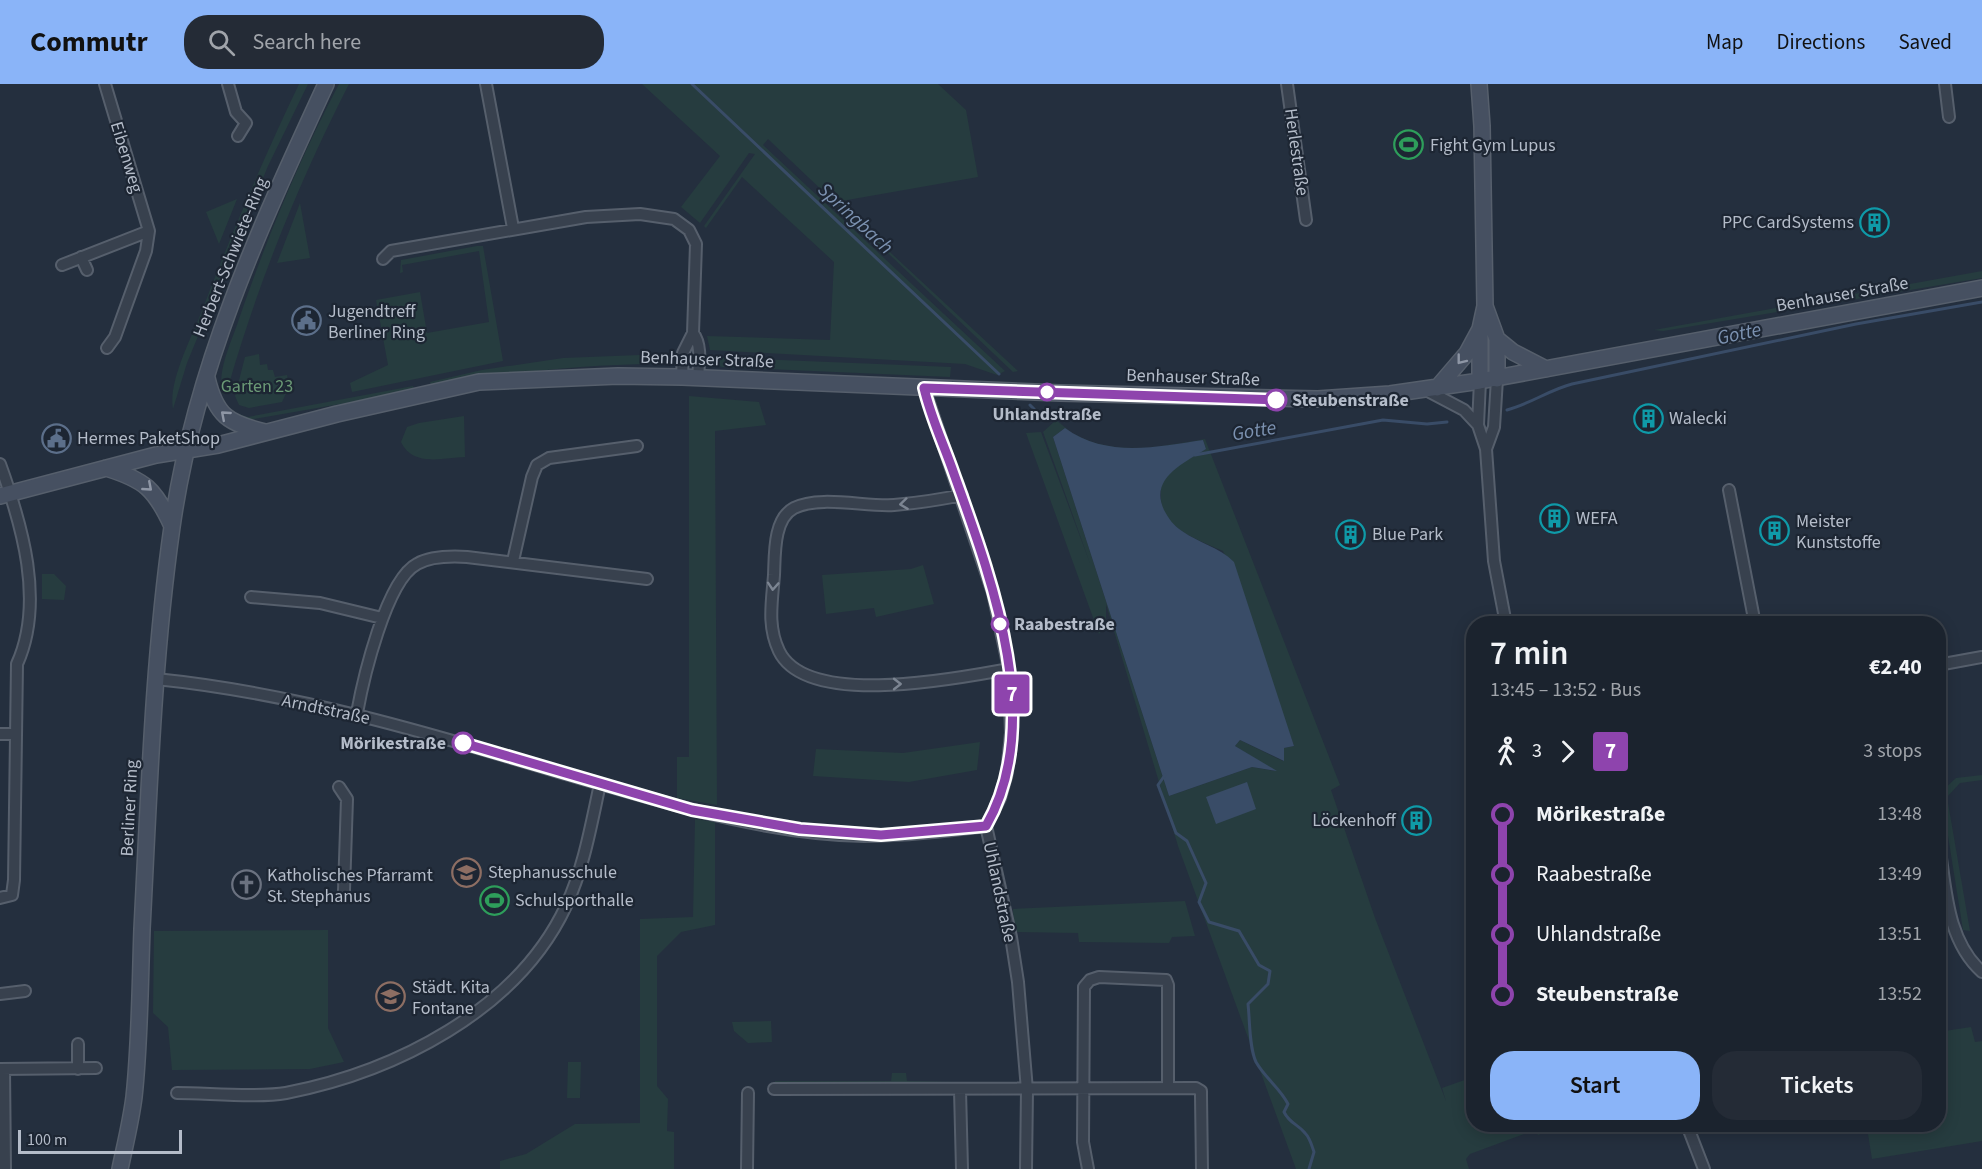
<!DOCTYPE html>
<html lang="en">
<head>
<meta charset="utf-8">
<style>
  :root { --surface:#1b232e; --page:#242b36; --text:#f1f3f6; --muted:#a0a4aa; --line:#39404a; --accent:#8ab4f8 }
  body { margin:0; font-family:"Source Sans 3",sans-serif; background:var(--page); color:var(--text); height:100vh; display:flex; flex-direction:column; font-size:22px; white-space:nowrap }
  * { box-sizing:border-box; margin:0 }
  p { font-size:20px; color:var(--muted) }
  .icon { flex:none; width:33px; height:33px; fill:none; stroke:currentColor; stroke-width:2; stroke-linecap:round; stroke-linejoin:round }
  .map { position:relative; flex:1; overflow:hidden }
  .side { position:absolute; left:1466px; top:532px; width:480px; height:516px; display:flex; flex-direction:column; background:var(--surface); border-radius:24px; box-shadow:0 3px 15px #0003,0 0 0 2px var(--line) }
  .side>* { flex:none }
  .badge { padding:0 12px; border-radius:4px; font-size:21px; line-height:39px }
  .scale { position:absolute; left:18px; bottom:15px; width:164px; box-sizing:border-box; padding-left:6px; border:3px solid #b4bcc9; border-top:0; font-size:16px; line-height:21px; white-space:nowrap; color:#b4bcc9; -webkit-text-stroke:4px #1d2633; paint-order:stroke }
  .map>.badge { position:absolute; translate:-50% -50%; box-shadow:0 0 0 3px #fff }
  .legs { display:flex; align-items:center; gap:9px; height:66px; padding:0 24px; font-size:20px }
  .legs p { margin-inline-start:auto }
  .headline { display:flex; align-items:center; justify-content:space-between; height:102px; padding:0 24px }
  h1 { font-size:33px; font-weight:600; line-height:45px }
  .primary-button { display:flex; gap:12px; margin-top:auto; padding:12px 24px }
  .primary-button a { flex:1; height:69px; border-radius:24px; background:var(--accent); color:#111; font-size:24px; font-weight:600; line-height:69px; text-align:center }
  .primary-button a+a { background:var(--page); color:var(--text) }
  ul { padding:0 24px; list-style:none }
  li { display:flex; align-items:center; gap:21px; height:60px; font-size:22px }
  li i { display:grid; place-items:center; width:9px; height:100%; margin:0 8px; background:currentColor }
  li i::after { content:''; width:15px; height:15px; margin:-8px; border:4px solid; border-radius:50%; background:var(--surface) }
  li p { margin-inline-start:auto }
  li:first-child i { background:linear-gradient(#0000 50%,currentColor 0) }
  li:last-child i { background:linear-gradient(currentColor 50%,#0000 0) }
  header { display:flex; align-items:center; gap:36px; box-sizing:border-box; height:84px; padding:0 30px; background:var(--accent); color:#111 }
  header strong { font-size:28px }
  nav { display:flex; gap:33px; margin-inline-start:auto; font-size:21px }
  .search { width:420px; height:54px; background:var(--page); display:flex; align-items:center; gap:15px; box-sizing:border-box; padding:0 21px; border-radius:24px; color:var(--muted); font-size:22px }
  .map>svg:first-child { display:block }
  .green { fill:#263c3f; fill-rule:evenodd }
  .water { fill:#394c67 }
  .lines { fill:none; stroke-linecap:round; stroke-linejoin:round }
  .stream { stroke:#394c67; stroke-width:3 }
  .street-casing { stroke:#565f6c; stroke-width:14 }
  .secondary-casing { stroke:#565f6c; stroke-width:18 }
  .street { stroke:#38414e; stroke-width:10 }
  .secondary { stroke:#465061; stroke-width:15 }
  .oneway { stroke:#8e96a5 }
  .oneway2 { stroke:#7c8592 }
  .line-1-casing { stroke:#fff; stroke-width:14 }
  .line-1 { stroke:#8e44ad; stroke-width:9 }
  .stop-1-dot { fill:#fff; stroke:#8e44ad; stroke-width:3 }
  .labels { text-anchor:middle; stroke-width:4.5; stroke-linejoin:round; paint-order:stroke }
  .poi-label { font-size:18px; fill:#b4bcc9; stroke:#1d2633; text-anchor:start }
  .street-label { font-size:18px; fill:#b4bcc9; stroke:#1d2633 }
  .park-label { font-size:18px; fill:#6b9a76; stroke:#1d2633 }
  .stop-label { font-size:18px; font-weight:bold; fill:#b4bcc9; stroke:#1d2633; text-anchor:start }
  .water-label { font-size:20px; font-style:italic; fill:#7c92b1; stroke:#1d2633 }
</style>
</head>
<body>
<header>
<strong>Commutr</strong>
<div class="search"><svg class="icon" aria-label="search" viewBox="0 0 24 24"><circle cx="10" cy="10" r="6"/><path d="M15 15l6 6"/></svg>Search here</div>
<nav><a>Map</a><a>Directions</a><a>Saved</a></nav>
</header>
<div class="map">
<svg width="1982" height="1085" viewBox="0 0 1982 1085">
  <rect width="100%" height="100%" fill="#242f3e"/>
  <path class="green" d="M299,0H308L268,82L187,279L173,325C168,298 191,255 201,229C231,151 263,75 299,0Z
    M339,0H349C300,96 259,196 229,300L223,310C216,288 232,257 239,235C267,154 299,76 339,0Z
    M642,0H938L966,26L978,93L836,118L1018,287L1013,288L768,55L763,61L1005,287L997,291L965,280L710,266L707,252L830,256L834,178L742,93L706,144L704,142L755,70L749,69L700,139L681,123L720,72Z
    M237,115L219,160L206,128Z
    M300,119L310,174L277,179Z
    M477,162H483L503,277L352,308L350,299L388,281L376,216L420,208L427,249L489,238L479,167L402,181L403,188L400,189L401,176Z
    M1982,187V194L1663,247L1654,246Z
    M259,270L260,281L267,280L268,286H273L275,293L287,291L289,303L282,318L249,324L239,321L235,312L245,273Z
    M665,270L660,277L654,280C579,281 506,288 432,304L430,298L482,286L563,274Z
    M709,273L951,283L950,293L722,283L713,279Z
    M413,302L415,307L248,336L241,335L230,327L248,333Z
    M689,312L759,318L766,341L715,347L717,721L677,714V673H689Z
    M464,332L465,373C442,374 413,383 401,358L407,343L419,339Z
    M1056,336C1064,342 1071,349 1079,353C1116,373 1166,361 1205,355L1340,701L1331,706L1375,834L1446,1017L1442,1004L1473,993V1041H1565L1538,1051L1535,1046L1470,1070L1466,1075L1469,1085H1296L1178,762L1106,520V542L1099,550L1026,349L1041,348L1091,482L1043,348ZM1065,344C1106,374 1157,363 1203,356L1206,365C1193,373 1168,383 1162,398C1160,402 1161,408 1161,412C1159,444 1199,456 1223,467L1294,662L1284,664L1283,677L1240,656L1235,662L1275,687L1252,683L1169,712L1053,353Z
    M923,481L934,520L876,533L874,524L826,530L822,491L911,485Z
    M42,490H54L66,502L64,516L42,515Z
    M980,658L977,686L909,698L813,692L816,665L903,669Z
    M1982,691V696L1960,699L1947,713L1970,847L1963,846L1941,708L1956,694Z
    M695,735L715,738V841L681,848L657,872V1002L668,1015L667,1047L674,1048V1085H500V1077L526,1070L575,1040L640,1039V835L693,833Z
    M1185,817L1195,852L1172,853L1169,859L1079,858L1078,849L1014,848L1013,825Z
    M328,846V944L344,978L310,985L172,986L168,943L153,929L154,847Z
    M771,937L772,958L748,959L734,947L732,938Z
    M1971,943L1975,958L1982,957V1057L1872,1075L1868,1050L1901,1044V1041H1938V948Z
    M568,978H581L580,1014H567Z
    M892,989H906L907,997L955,998V1005L775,1004V997H891Z"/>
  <path class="water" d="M1065,344C1106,374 1156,363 1203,356L1206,365C1184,379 1149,394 1164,426C1169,435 1173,441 1182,447C1199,459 1219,463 1234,478L1294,662L1284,664V677L1240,656L1235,662L1277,687L1252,683L1169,712L1053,353Z
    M1247,698L1256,725L1216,740L1206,713Z"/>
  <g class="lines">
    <path class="stream" d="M692,0L999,290
      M1030,321L1040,331
      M1507,326C1530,320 1549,306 1572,300L1856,240L1982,218
      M1195,371L1383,336L1427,340L1447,338
      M1165,691L1158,701L1176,749L1187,757L1206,799L1199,818L1209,838L1239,847L1259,881L1270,887L1268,900L1248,920C1250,937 1249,963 1256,978C1265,994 1280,1004 1288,1020L1284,1028C1290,1040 1298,1040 1305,1049C1310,1054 1312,1062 1314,1068L1309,1085"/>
    <defs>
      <path id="street" d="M105,0L149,147L146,167L115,253L107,264
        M228,0L236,28L246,39L238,52
        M486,0L513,144
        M1287,0L1306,136
        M1945,0L1949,33
        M81,173L87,186
        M383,175L391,167L586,133L640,130L674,135L689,146L696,160L693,249L683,269L682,293
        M62,181L149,147
        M693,249C702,261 699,279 698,293
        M1480,297L1478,341L1486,365L1494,477L1506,540
        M924,304L993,509L1009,585L1011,649L1007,689L1000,714L986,742L1011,853L1018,898L1027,1006L1026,1085
        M1426,306L1464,326L1478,341
        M1486,365L1494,343L1497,295
        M0,380C22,441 45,518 17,580L14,796L12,811L0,814
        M1729,406L1755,540
        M962,411C939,416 917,419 894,421C865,423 820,411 794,424C773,435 775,471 774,491C772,518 767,542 779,567C807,625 959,594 1009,585
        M513,477L532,393L537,381L549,374L637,362
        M251,513L320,519L382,534
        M1938,581L1982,573
        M156,595C295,609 429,649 562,689C660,717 761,750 864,752C905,752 946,747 986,742
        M357,629C363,596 386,496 417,480C431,472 451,472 467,473L647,495
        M0,650H16
        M339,703L347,715L344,806
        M1938,754C1946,800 1945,855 1982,888
        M0,910L25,907
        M0,985L96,984
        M4,985L5,1085
        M78,985V960
        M774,1005L1196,1004L1201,1007V1012L1202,1085
        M960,1006L962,1085
        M177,1009C207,1009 258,1014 286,1009C394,988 517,927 566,822C584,783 591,741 600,700
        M1687,1041L1704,1085
        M747,1085L748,1009
        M1088,1085L1083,1058L1084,903L1090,896L1099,893L1166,896L1168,901V1004"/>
      <path id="secondary" d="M1479,0L1482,42L1485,222L1480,245V297
        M1485,222L1497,255V295
        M1497,255L1513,268L1546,285
        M207,294C216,332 228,339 265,348
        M1437,304L1467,269L1480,245
        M106,384C145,396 155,405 172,442
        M0,412L156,371L218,361L337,330L479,298L618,292L682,293L1060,309L1318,315L1390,310L1480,297L1982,204
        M120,1085C125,1061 131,1037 134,1013C140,958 140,901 142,845C149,711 153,576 172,443C194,285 260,143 326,0"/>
    </defs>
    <use href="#street" class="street-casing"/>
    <use href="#secondary" class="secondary-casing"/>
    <use href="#street" class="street"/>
    <use href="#secondary" class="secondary"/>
  </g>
  <defs><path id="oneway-chevron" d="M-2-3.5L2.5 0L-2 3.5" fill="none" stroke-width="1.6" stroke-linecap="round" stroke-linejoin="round" transform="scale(1.5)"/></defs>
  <g class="oneway">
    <use href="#oneway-chevron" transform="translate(1461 276) rotate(128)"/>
    <use href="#oneway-chevron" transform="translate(225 331) rotate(-139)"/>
    <use href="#oneway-chevron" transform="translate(148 403) rotate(41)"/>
  </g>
  <g class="oneway2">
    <use href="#oneway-chevron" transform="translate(904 420) rotate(173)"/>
    <use href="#oneway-chevron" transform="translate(773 502) rotate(94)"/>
    <use href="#oneway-chevron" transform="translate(897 600)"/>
  </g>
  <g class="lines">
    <defs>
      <path id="line-1" d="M463,659L692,726L800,745L881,751L986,742C1046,638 991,493 954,390C944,361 931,334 924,304L1276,316"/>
    </defs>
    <use href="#line-1" class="line-1-casing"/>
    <use href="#line-1" class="line-1"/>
  </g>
  <defs>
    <symbol id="stadium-ring" viewBox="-11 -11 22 22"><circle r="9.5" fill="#1d2633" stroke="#2e9e5b" stroke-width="1.5"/><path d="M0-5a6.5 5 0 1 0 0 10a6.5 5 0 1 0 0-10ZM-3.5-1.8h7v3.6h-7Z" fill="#2e9e5b"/></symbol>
    <symbol id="building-ring" viewBox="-11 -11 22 22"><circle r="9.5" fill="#1d2633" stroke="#0f9aa8" stroke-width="1.5"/><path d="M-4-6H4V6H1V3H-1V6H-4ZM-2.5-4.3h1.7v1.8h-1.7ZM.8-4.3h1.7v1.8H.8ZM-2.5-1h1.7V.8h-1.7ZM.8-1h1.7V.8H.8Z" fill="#0f9aa8"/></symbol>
    <symbol id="civic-ring" viewBox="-11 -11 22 22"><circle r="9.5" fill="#1d2633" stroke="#5c6f8a" stroke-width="1.5"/><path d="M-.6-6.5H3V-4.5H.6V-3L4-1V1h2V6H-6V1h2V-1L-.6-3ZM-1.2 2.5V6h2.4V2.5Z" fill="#5c6f8a"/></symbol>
    <symbol id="school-ring" viewBox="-11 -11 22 22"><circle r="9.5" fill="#1d2633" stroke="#8d6e63" stroke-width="1.5"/><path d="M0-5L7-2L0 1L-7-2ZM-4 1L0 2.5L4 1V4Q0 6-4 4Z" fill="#8d6e63"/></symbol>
    <symbol id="church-ring" viewBox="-11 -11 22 22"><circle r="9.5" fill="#1d2633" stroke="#6b7280" stroke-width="1.5"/><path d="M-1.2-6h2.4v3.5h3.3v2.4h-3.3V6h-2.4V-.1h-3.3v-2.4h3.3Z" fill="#6b7280"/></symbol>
  </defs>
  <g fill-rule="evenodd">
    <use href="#stadium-ring" x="1392" y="44" width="33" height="33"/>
    <use href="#building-ring" x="1858" y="122" width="33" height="33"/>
    <use href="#civic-ring" x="290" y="220" width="33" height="33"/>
    <use href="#building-ring" x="1632" y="318" width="33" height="33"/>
    <use href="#civic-ring" x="40" y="338" width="33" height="33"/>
    <use href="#building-ring" x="1538" y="418" width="33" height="33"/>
    <use href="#building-ring" x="1758" y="430" width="33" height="33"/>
    <use href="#building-ring" x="1334" y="434" width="33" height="33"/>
    <use href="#building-ring" x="1400" y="720" width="33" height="33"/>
    <use href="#school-ring" x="450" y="772" width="33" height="33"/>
    <use href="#church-ring" x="230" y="784" width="33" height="33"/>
    <use href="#stadium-ring" x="478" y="800" width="33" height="33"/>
    <use href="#school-ring" x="374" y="896" width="33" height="33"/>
  </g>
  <g class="stop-1-dot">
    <circle cx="1047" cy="308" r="8"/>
    <circle cx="1276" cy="316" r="10"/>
    <circle cx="1000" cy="540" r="8"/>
    <circle cx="463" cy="659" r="10"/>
  </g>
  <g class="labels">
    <g class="poi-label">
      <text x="1430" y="67">Fight Gym Lupus</text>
      <text x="1854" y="144" text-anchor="end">PPC CardSystems</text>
      <text x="328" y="233">Jugendtreff<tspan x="328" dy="21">Berliner Ring</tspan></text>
      <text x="1669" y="340">Walecki</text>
      <text x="77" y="360">Hermes PaketShop</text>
      <text x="1576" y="440">WEFA</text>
      <text x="1796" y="443">Meister<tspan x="1796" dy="21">Kunststoffe</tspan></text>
      <text x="1372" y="456">Blue Park</text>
      <text x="1396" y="742" text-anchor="end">Löckenhoff</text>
      <text x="488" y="794">Stephanusschule</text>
      <text x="267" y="797">Katholisches Pfarramt<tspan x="267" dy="21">St. Stephanus</tspan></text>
      <text x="515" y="822">Schulsporthalle</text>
      <text x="412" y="909">Städt. Kita<tspan x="412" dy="21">Fontane</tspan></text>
    </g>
    <g class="street-label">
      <text transform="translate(1297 68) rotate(82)" y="6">Herlestraße</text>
      <text transform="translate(127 73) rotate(73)" y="6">Eibenweg</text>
      <text transform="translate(230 173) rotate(-68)" y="6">Herbert-Schwiete-Ring</text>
      <text transform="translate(1842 210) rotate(-10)" y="6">Benhauser Straße</text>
      <text transform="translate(707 275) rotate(2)" y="6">Benhauser Straße</text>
      <text transform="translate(1193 293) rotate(2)" y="6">Benhauser Straße</text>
      <text transform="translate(326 625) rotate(12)" y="6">Arndtstraße</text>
      <text transform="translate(129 724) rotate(-87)" y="6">Berliner Ring</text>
      <text transform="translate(1000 808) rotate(78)" y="6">Uhlandstraße</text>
    </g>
    <g class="park-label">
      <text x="257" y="308">Garten 23</text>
    </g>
    <g class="stop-label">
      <text x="1292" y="322">Steubenstraße</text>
      <text x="1047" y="336" text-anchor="middle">Uhlandstraße</text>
      <text x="1014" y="546">Raabestraße</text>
      <text x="446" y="665" text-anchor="end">Mörikestraße</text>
    </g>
    <g class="water-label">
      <text transform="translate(856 134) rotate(43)" y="7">Springbach</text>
      <text transform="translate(1739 249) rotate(-12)" y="7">Gotte</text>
      <text transform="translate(1254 346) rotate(-9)" y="7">Gotte</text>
    </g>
  </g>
</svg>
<div class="scale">100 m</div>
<b class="badge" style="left:1012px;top:610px;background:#8e44ad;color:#fff">7</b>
<section class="side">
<div class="headline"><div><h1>7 min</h1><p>13:45 – 13:52 · Bus</p></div><b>€2.40</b></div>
<div class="legs"><svg class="icon" aria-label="walk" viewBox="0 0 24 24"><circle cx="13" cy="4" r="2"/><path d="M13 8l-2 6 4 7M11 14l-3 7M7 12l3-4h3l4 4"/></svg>3<svg class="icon" aria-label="forward" viewBox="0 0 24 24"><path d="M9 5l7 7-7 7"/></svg><b class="badge" style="background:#8e44ad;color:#fff">7</b><p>3 stops</p></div>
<ul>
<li><i style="color:#8e44ad"></i><b>Mörikestraße</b><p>13:48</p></li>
<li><i style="color:#8e44ad"></i><span>Raabestraße</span><p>13:49</p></li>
<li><i style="color:#8e44ad"></i><span>Uhlandstraße</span><p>13:51</p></li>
<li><i style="color:#8e44ad"></i><b>Steubenstraße</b><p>13:52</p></li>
</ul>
<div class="primary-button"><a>Start</a><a>Tickets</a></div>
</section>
</div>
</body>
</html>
